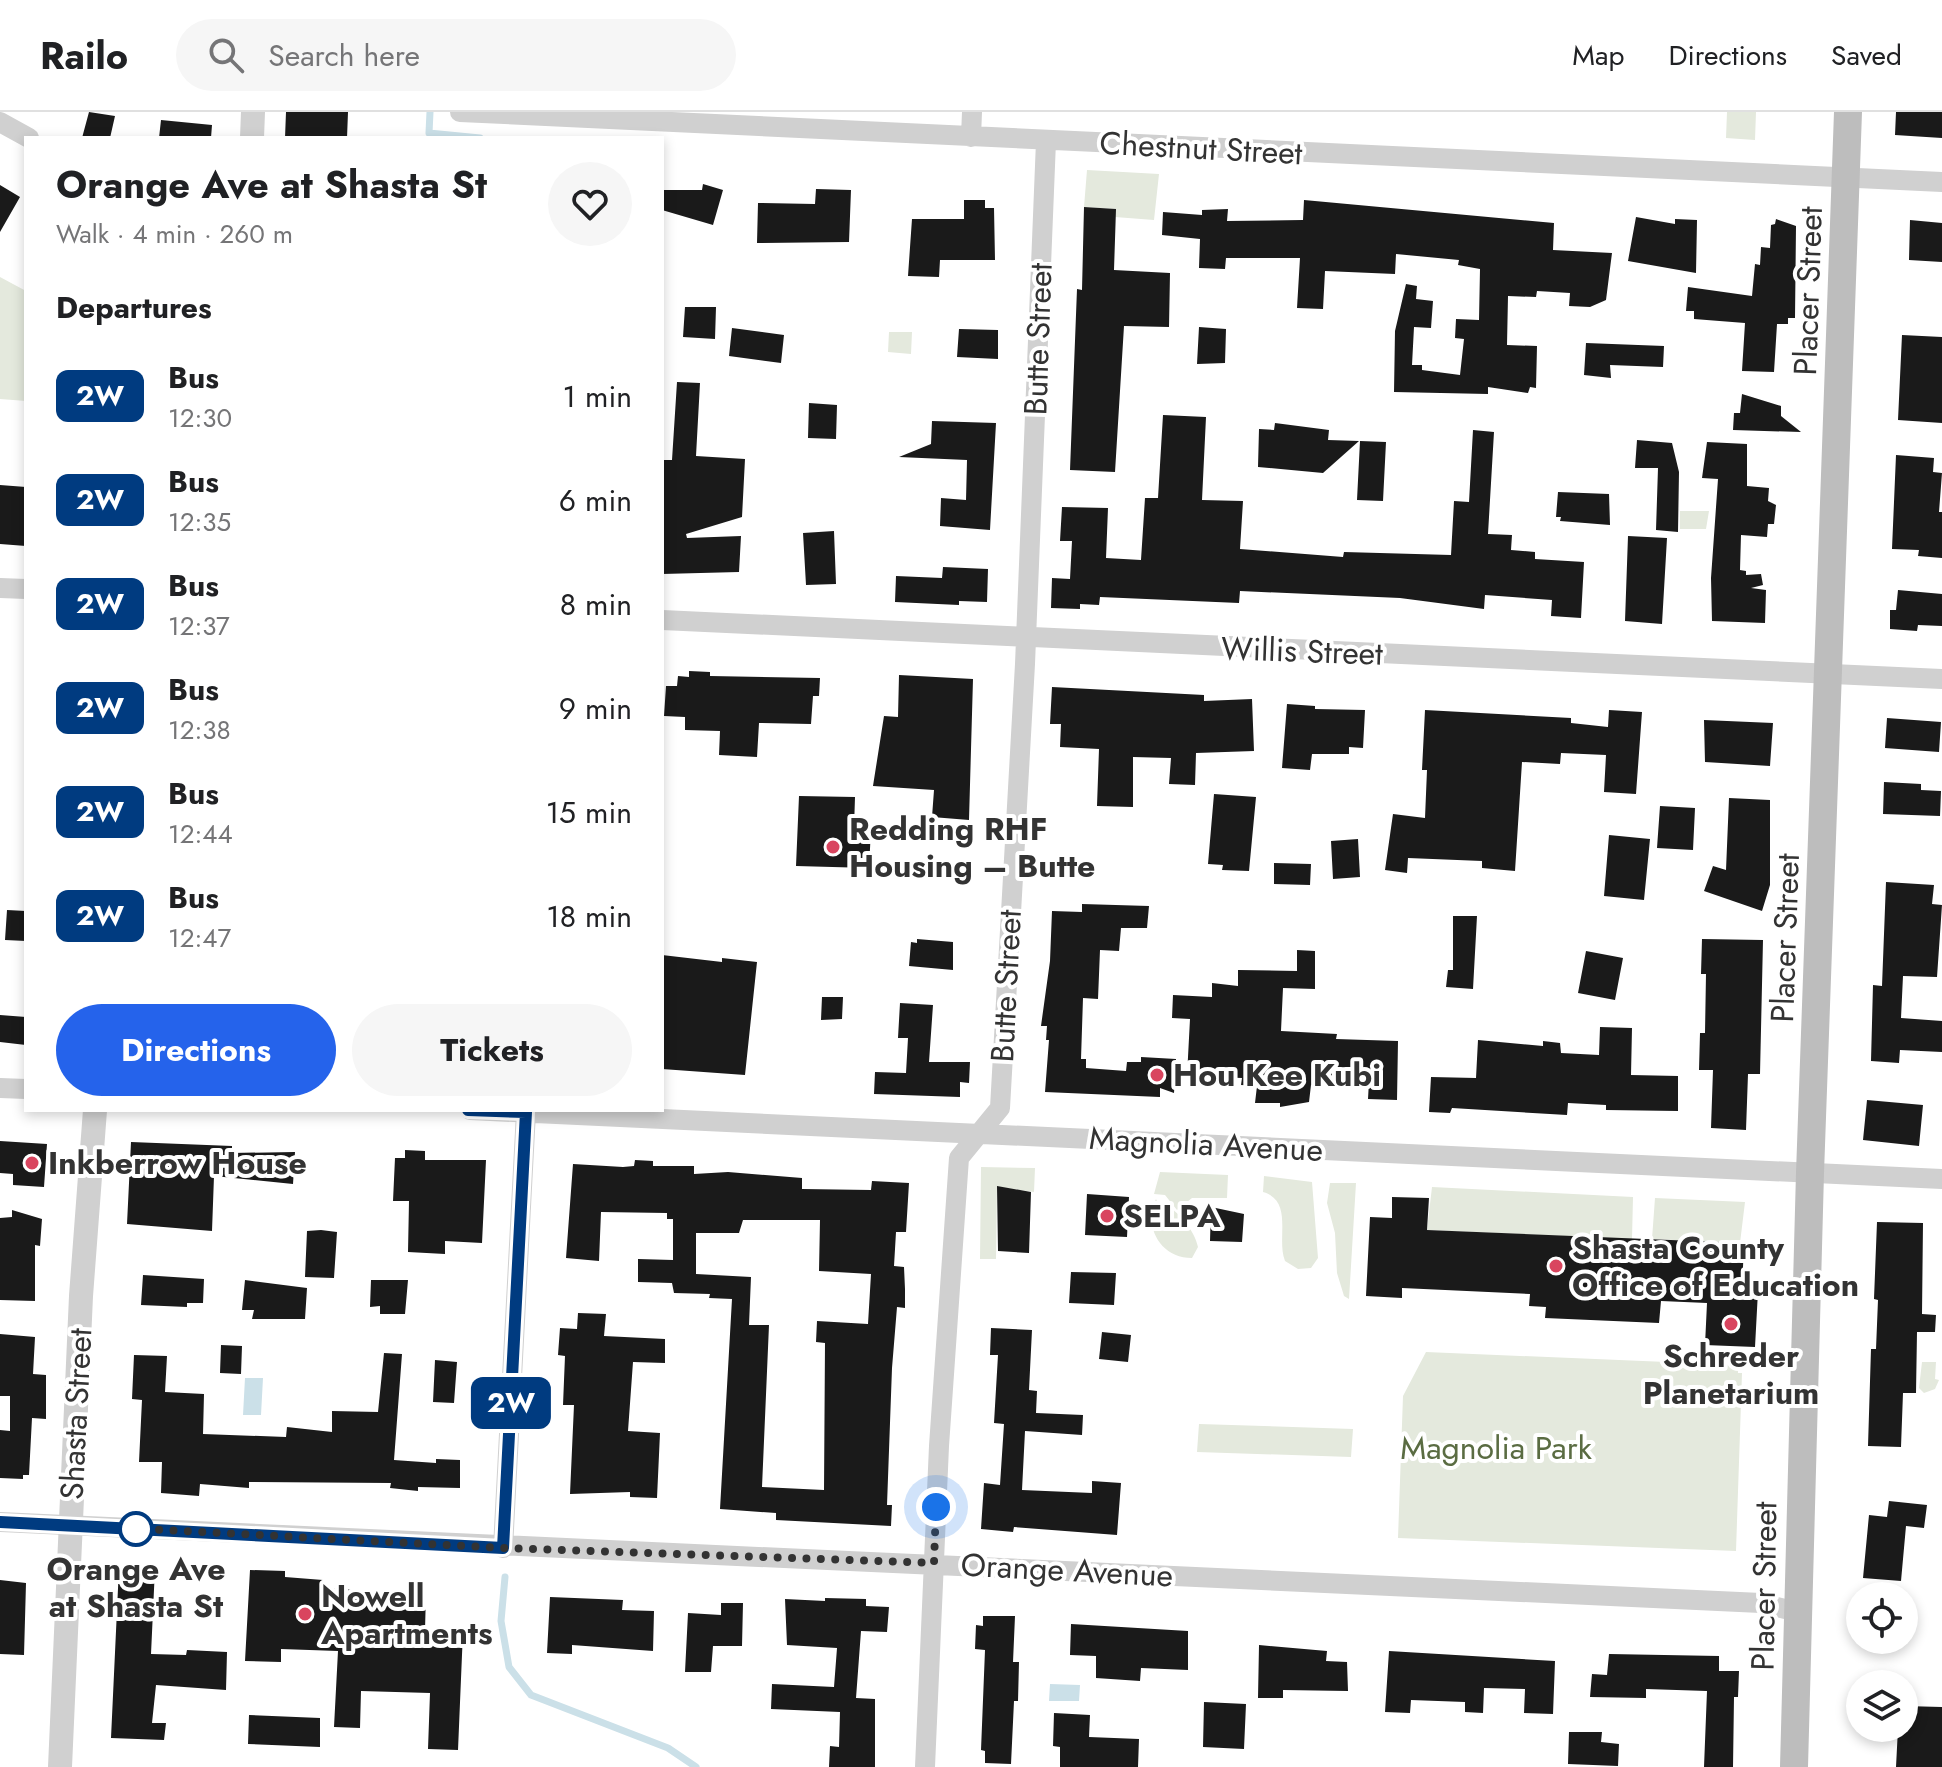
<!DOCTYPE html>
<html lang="en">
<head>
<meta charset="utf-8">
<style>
  :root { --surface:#fff; --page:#f6f6f6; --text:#202124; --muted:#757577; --line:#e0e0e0; --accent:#2563eb }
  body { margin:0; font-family:Jost,sans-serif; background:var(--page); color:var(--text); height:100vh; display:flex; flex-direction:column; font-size:30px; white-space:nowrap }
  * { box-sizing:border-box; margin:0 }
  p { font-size:26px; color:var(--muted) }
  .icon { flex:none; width:44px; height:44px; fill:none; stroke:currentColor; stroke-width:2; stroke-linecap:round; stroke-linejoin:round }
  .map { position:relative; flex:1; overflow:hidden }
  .drawer { position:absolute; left:24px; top:24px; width:640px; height:976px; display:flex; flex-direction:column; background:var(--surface); border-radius:0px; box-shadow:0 4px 12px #0003 }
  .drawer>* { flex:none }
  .badge { padding:0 16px; border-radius:12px; font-size:28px; line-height:52px }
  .buttons { position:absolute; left:1846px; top:1470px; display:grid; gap:16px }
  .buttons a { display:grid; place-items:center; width:72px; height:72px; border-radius:50%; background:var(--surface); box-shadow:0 4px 12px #0003; font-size:40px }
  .you { position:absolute; width:40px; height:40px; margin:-20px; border:6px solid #fff; border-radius:50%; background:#1a73e8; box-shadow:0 0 0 12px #1a73e833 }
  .map>.badge { position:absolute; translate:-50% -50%; box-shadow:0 0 0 4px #fff }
  h2 { padding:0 32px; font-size:30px; line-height:72px }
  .round { display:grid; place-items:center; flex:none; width:84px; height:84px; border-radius:42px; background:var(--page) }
  .headline { display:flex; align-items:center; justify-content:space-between; height:136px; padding:0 32px }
  h1 { font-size:38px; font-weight:700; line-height:60px }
  .button { display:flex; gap:16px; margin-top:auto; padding:16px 32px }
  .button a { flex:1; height:92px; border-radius:48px; background:var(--accent); color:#fff; font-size:32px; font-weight:700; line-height:92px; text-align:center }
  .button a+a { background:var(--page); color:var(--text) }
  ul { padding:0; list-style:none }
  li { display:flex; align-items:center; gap:24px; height:104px; padding:0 32px }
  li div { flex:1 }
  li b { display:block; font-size:30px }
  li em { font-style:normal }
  li .badge { min-width:88px; font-weight:700; text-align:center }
  header { display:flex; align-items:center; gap:48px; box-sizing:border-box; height:112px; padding:0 40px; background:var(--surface); border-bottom:2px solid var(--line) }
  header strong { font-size:38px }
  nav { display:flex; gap:44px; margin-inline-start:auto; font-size:28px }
  .search { width:560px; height:72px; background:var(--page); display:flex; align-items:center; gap:20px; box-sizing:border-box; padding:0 28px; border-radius:44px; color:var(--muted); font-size:30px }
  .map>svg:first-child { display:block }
  .green { fill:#e4e9dd }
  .water { fill:#cbe0e8 }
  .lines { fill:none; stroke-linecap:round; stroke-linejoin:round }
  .stream { stroke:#cbe0e8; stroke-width:7 }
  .building { fill:#1a1a1a; fill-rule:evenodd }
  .minor { stroke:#d0d0d0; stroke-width:20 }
  .tertiary { stroke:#d0d0d0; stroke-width:24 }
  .secondary { stroke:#bdbdbd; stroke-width:28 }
  .line-casing { stroke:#fff; stroke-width:18 }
  .line { stroke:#003b80; stroke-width:12 }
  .walk { stroke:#333; stroke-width:8; stroke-dasharray:0 14.4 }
  .poi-dot { fill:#d9455f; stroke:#fff; stroke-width:3 }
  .stop-dot { fill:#fff; stroke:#003b80; stroke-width:4 }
  .labels { text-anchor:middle; stroke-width:8; stroke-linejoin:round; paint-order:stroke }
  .street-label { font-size:32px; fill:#333; stroke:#fff }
  .poi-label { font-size:32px; font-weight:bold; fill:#333; stroke:#fff; text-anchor:start }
  .park-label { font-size:32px; fill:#5a6c42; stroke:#fff }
  .stop-label { font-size:32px; font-weight:bold; fill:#333; stroke:#fff }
</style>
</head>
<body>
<header>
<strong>Railo</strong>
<div class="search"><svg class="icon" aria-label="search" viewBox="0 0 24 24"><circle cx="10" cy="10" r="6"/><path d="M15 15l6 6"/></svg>Search here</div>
<nav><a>Map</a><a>Directions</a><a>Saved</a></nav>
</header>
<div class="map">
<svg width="1942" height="1655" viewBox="0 0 1942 1655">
  <rect width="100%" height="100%" fill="#fff"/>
  <path class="green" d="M1727,0H1756L1755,28L1726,26Z
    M1087,58L1159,62L1154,108L1115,105V97L1084,95Z
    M0,165L26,179V289L0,287Z
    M889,220H912L911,242L888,240Z
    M1680,399H1709L1706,417H1680Z
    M981,1055L1035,1056L1034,1080L997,1075L996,1147H980Z
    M1160,1060L1228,1063L1227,1086H1192L1177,1098L1165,1083L1154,1082Z
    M1264,1064L1312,1070L1318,1146L1311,1156L1298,1157L1285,1149C1276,1127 1294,1089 1263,1080Z
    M1330,1071H1356L1349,1187L1344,1184L1337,1161L1335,1121L1327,1091Z
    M1432,1075L1633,1085L1632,1127L1427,1118Z
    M1655,1086L1745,1090L1740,1131L1652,1127Z
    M1156,1087L1158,1092C1175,1092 1195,1119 1198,1135L1192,1146C1160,1146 1143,1114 1156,1087Z
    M1426,1240L1738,1253V1261H1742L1736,1439L1398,1426L1403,1284Z
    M1922,1250H1936L1935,1267L1939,1268L1935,1277L1924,1281L1919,1276Z
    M1199,1312L1353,1317L1351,1345L1197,1340Z"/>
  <path class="water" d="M245,1266H263L261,1303H243Z
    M1050,1572L1080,1573L1079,1589H1049Z"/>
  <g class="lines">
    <path class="stream" d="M430,0L429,21L480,26
      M505,1465L501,1509L509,1555L531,1583L668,1636L696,1655"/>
  </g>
  <path class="building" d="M89,0L115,4L110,26H82Z
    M286,0H348L347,26H285Z
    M1896,0H1942V26L1895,23Z
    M161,8L212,13L211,26H159Z
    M703,72L723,78L713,113L662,98V78H702Z
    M0,73L20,85L0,120Z
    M816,77L851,78L849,130L757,131L758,91L815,92Z
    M964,88H985V96H994L995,148H940L939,165L908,164L912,107H964Z
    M1304,88L1554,111L1553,138L1612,141L1606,188L1590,195L1569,194L1570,181L1537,179L1536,185L1508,184L1507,233L1537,234L1536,276L1530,275L1528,281L1488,275V282L1394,280L1395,219L1406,172L1417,174L1416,187L1433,189L1431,216L1414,215L1412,253H1422V258L1460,263L1464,227L1455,226L1456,207L1479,208L1480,157L1458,153L1459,148L1396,142L1395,162L1325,159L1323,197L1297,196L1300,146H1226L1225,157L1199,156L1200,127L1162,123L1163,100L1202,103V98L1228,97L1227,109L1303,108Z
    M1084,95L1116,97L1114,158L1170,161L1169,215L1124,214L1115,360L1070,358L1077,177L1082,178Z
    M1636,105L1675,112V107L1697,108L1696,161L1628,149Z
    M1776,107L1796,114L1795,206H1788V212H1777L1774,260L1742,259L1745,211L1694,207V199H1686L1688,175L1752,184L1755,152L1760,153L1761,135L1770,136L1771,113L1775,112Z
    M1910,108L1942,111V150L1909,148Z
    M685,195H716L715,227L683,225Z
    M1199,215L1226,217L1225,251L1197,252Z
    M732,216L784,223L781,251L729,244Z
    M959,217L998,218V247L957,245Z
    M1902,223L1942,225V311L1898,308Z
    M1586,231L1664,234L1663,255L1610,253L1611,266L1584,263Z
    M677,270L700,271L696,344L745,347L742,405L686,422L687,426L741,424L739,460L662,462V348H672Z
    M1742,282L1781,294V304L1801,320L1733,318L1734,301H1740Z
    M809,291L837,293L836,327L808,326Z
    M1163,303L1206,305L1202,388L1243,389L1240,437L1343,445L1344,440L1451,443L1454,389L1469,390L1473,318L1494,320L1488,422L1512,423L1511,438L1535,440V447L1584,450L1581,506L1551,504L1552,488L1485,483L1484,497L1400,486L1240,479L1239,491L1100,485L1099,493L1080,492V497L1051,496L1052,466L1070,467L1072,429H1060L1062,395L1108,396L1106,446L1141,448L1145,386H1158Z
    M932,309L996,311L990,418L940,414L941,386L966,388L967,348L899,345L931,332Z
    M1275,311L1329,318L1328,328L1359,329L1323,361L1258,355L1259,317L1274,318Z
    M1637,328L1672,331L1679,360L1678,420L1656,418L1658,356H1635Z
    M1360,329L1386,330L1383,389L1357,388Z
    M1707,330L1747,332V374L1769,376L1768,389L1776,393L1774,412H1768L1767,425L1741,423L1740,458L1746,459V463L1761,462L1763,473L1751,476L1766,478L1765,511L1712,509L1711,466L1718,367L1702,366Z
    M1896,343L1934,346L1933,360L1942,361L1939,400H1942V446L1918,444L1919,438L1892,437Z
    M0,373L26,375V434L0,432Z
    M1558,380L1609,382L1610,413L1560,409L1561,405H1556Z
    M834,419L836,472L806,473L803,421Z
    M1628,424L1667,426L1662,512L1625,509Z
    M943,455L988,457L987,490L959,489V493L895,490L896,464L942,466Z
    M1898,478L1942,482V514L1918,513L1917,519L1890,517V498H1896Z
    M689,559L710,560V564L820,566L819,584H813L811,612L759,611L757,645L719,643L720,619L685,618V605L664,604L666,574H677L678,564L689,565Z
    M899,563L973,567L969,708L932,705L934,678L873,674L884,604L898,605Z
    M1052,575L1204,583V589L1252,587L1254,639L1196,641L1195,673L1169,672L1171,646L1133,645V695L1097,694L1099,637L1060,635L1061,612H1050Z
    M1287,592L1315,594V597L1365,598L1363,636L1349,635V642H1312L1310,658L1282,656Z
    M1425,598L1571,606V611L1608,615L1609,598L1642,600L1636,682L1604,680L1606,643L1561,641L1560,652L1522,650L1515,759L1482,756V749L1408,746L1407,761L1385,758L1393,702L1425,706L1427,658H1422Z
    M1887,606L1941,610L1939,640L1885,636Z
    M1704,608L1773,611L1770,654L1705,650Z
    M1884,670L1921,672V678L1941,679L1940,704L1883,702Z
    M1214,682L1256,685L1249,759L1222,758L1223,753L1208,752Z
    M799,684L855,685L854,716L871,717L869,756L796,754Z
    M1729,686L1770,688V773L1762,799L1704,779L1713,754L1726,758Z
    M1660,694L1695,696L1693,738L1657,736Z
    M1609,723L1650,727L1644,788L1604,784Z
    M1358,727L1360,765L1333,767L1331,729Z
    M1274,751L1311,752L1310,773L1274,772Z
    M1886,770L1934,773L1932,792L1942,793L1937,865L1903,864L1901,906L1942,909V940L1900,938L1899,951L1871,949L1873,873L1882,874Z
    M1082,792L1149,794L1147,816H1121L1119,839L1100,838L1098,887L1083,886L1081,947H1086V956L1126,959L1127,950H1141V945L1176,947L1174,981L1160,976V985L1045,980L1049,928H1046L1047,914H1041L1050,849L1052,799L1082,800Z
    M7,798L26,799V829L5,828Z
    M1453,804H1477L1473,877L1446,875L1448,858H1453Z
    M917,827L953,830V858L909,854L911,830L917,831Z
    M1702,827L1763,828L1760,962H1748L1746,1018L1711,1016L1713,958H1699L1700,921H1705L1706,862H1701Z
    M1297,838L1315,839V877L1283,876L1281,919L1337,922L1336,927L1398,929L1397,988L1368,987L1369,969L1320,966L1319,973H1311L1309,990L1280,995V991H1255L1257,974L1241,973L1242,966L1187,964L1190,907L1172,906L1173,883L1212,885V871L1238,874V858L1297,859Z
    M1586,839L1623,846L1615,888L1578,881Z
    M662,843L722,850V846L757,850L745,963L662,957Z
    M822,885H843L842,907L821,908Z
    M900,891L933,893L929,950H970L969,971L960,970V985L874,982L875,960L906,961L908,926H898Z
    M0,903L26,905V933L0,930Z
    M1600,915L1632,916L1631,963L1678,964V999L1606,998V993L1568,991L1567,1003L1452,996L1450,1001L1429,1000L1431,965L1476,966L1478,928L1543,934V929L1560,931L1561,941L1599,943Z
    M1867,988L1923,993L1919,1034L1863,1028Z
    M0,1029L47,1032L44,1075L13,1073V1062L0,1061Z
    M131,1030L232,1034V1041L295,1040L293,1072L214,1064L212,1119L127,1112Z
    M405,1038L425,1039V1048H486L482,1131L445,1129V1142L408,1140L409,1089H393L395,1046H405Z
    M635,1048L653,1049V1054H694V1062L728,1060L802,1066V1077L871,1078L872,1069L909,1071L906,1120H896L894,1154L904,1155L905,1177V1196L897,1195L892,1256L887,1393H892L891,1414L776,1408V1401L720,1397L732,1187L709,1186L710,1182L674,1181L672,1171L638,1170V1147L673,1148V1107H667V1101L601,1100L599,1149L566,1146L573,1052L623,1055L634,1054ZM743,1108H820L819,1159L871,1162L868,1212L817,1209L816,1230L825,1231L824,1378L762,1375L769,1213H749L751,1165L696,1162V1121H739Z
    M997,1074L1031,1080L1029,1141L998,1139Z
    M1087,1082L1129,1085L1127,1125L1085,1123Z
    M1392,1085L1429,1086L1427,1118L1744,1131L1742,1179H1758L1755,1235L1705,1233L1707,1191L1661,1189L1659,1211L1545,1206L1546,1195L1529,1194L1530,1182L1402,1176V1186L1366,1184L1370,1105L1392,1106Z
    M1211,1095L1244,1102L1242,1130L1210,1129Z
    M12,1098L42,1107L40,1134L35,1133V1189L0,1188V1106L12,1105Z
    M1877,1110L1923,1111L1922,1202L1936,1203L1935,1220H1917L1916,1281H1903L1901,1335L1868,1334L1871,1237H1876L1878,1188L1874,1187Z
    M321,1118L337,1120L334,1166L305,1165L307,1119Z
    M1071,1160L1116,1161L1114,1193L1069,1191Z
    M143,1163L204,1167L203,1191H187V1195L141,1193Z
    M245,1168L307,1176L305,1207H252L254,1198H242Z
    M371,1168H408L405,1202H380V1194L370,1195Z
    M578,1201L606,1202L604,1224L665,1227V1251L633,1250L628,1319L660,1321L657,1386L630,1385V1380L570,1382L574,1293H563L565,1244L558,1243L560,1216L577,1217Z
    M991,1216L1032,1218L1029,1278L1037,1279L1036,1301L1083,1303L1082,1323L1025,1319L1022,1378L1092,1381V1369L1121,1371L1117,1423L1014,1415L1013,1420L981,1417L984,1371L1000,1373L1004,1312L994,1311L998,1243H990Z
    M1102,1220L1131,1223L1128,1250L1099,1247Z
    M0,1222L35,1225L33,1262L46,1263V1307L32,1306L29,1363H23V1367L0,1366V1318L10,1319V1284H0Z
    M221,1233L242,1234L241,1262L220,1261Z
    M384,1241L402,1242L394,1348L436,1351V1347L460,1348V1376L418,1375V1379L390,1376L391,1371L249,1370V1376L200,1372L199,1384L161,1381L162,1350H139L142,1288L132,1287L134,1243L167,1244L165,1280L204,1282L203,1322L286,1325L287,1315L332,1320V1299L378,1300Z
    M435,1248L457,1250L454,1291L433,1290Z
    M1889,1389L1927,1393L1924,1416L1906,1414L1901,1469L1863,1466L1869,1403L1887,1405Z
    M119,1455L155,1456L151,1542L186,1543L187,1538L227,1540L226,1578L156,1573L152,1611H166L164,1628L111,1626Z
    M250,1458L285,1459V1465L323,1468V1476L373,1479L372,1486L426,1481L425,1518L463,1519L458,1638L428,1637L430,1581L361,1579L360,1616L334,1615L338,1539L281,1537V1550L245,1549Z
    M0,1468L26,1471L24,1543L0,1542Z
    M550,1485L623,1488L622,1498L654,1499L653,1539L572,1533V1542L547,1541Z
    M825,1486L866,1487V1494L889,1495L887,1520L861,1519L856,1586L875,1587V1655H829L830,1634L839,1635L840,1600L771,1597L772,1572L834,1575L837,1536L787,1533L785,1487L825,1489Z
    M721,1491H743L742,1534H713L711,1560H685L688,1501L721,1503Z
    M983,1504H1015L1013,1550H1019L1018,1589H1014L1011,1652L985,1651V1639L981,1638L985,1538L975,1537L976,1513L983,1514Z
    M1071,1512L1188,1519V1558L1141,1556L1140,1569L1096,1566V1544L1070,1543Z
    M1259,1533L1327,1539L1326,1549L1347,1550L1348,1579L1283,1578V1586H1258Z
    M1389,1539L1555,1549L1553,1602L1524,1601L1525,1577L1484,1576L1483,1601L1465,1600V1590L1411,1588L1410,1601L1385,1600Z
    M1609,1542L1719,1544V1559H1739L1738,1585H1734L1733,1655H1704L1707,1579L1646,1577V1586L1590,1585L1592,1562L1607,1563Z
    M1204,1590L1246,1592L1244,1637L1203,1635Z
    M1904,1594L1942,1595V1655H1896L1898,1616H1904Z
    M1054,1601L1090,1603L1089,1625L1139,1627L1138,1655H1060V1635L1053,1634Z
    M249,1603L320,1606V1635L248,1632Z
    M1569,1620H1602L1601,1630L1619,1632L1618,1654L1568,1652Z"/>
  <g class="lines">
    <path class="minor" d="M460,0L1942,70
      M0,10L29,26
      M971,25L972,0
      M0,476L26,477
      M662,508L1942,567
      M0,976L26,977
      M470,998L1942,1067
      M0,1410L1761,1491L1797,1500
      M503,1436L526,1000
      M925,1655L939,1334L959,1046L1000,996L1025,552L1046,29"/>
    <path class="tertiary" d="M252,26L253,0
      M60,1655L81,1184L95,998"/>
    <path class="secondary" d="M1794,1655L1810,1061L1848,0"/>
  </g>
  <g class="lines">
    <defs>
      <path id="line" d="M0,1410L503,1436L526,1000L468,998"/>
    </defs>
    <use href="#line" class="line-casing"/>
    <use href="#line" class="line"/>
    <path class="walk" d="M136,1417L126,1416L503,1436L934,1451L936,1395"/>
  </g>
  <g class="poi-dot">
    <circle cx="833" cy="735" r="8"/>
    <circle cx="1157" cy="963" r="8"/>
    <circle cx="32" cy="1051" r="8"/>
    <circle cx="1107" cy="1104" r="8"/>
    <circle cx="1556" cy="1154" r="8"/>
    <circle cx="1731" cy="1212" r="8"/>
    <circle cx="305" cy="1502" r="8"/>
  </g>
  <circle class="stop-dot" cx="136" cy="1417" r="16"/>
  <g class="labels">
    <g class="street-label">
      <text transform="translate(1201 36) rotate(3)" y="11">Chestnut Street</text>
      <text transform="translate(1808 179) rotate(-88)" y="11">Placer Street</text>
      <text transform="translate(1038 227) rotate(-88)" y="11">Butte Street</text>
      <text transform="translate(1302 539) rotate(2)" y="11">Willis Street</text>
      <text transform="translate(1785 826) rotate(-88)" y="11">Placer Street</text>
      <text transform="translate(1006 874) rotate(-87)" y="11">Butte Street</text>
      <text transform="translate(1206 1032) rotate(3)" y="11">Magnolia Avenue</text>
      <text transform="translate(76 1302) rotate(-87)" y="11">Shasta Street</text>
      <text transform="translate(1067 1458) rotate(3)" y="11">Orange Avenue</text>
      <text transform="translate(1764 1474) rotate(-89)" y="11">Placer Street</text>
    </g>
    <g class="poi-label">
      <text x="849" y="728">Redding RHF<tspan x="849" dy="37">Housing – Butte</tspan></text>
      <text x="1173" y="974">Hou Kee Kubi</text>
      <text x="48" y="1062">Inkberrow House</text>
      <text x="1123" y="1115">SELPA</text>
      <text x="1572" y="1147">Shasta County<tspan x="1572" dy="37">Office of Education</tspan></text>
      <text x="1731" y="1255" text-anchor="middle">Schreder<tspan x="1731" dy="37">Planetarium</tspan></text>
      <text x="321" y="1495">Nowell<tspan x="321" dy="37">Apartments</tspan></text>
    </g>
    <g class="park-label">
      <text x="1496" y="1347">Magnolia Park</text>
    </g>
    <g class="stop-label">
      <text x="136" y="1468">Orange Ave<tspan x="136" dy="37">at Shasta St</tspan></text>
    </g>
  </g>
</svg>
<div class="buttons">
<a><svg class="icon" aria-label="locate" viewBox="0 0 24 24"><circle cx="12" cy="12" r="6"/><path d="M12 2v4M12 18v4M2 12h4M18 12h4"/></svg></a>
<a><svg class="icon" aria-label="layers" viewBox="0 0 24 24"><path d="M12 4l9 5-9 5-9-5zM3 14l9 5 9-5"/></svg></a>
</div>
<div class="you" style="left:936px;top:1395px"></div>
<b class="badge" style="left:511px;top:1291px;background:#003b80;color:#fff">2W</b>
<section class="drawer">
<div class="headline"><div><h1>Orange Ave at Shasta St</h1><p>Walk · 4 min · 260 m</p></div><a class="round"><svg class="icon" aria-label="heart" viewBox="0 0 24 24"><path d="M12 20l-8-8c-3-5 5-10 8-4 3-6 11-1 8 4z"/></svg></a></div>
<h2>Departures</h2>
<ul>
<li><span class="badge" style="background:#003b80;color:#fff">2W</span><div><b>Bus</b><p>12:30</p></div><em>1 min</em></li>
<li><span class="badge" style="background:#003b80;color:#fff">2W</span><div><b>Bus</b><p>12:35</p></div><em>6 min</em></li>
<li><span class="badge" style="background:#003b80;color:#fff">2W</span><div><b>Bus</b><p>12:37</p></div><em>8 min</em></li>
<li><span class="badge" style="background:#003b80;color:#fff">2W</span><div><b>Bus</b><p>12:38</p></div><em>9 min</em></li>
<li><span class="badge" style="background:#003b80;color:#fff">2W</span><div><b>Bus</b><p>12:44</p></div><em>15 min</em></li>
<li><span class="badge" style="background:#003b80;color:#fff">2W</span><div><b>Bus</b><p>12:47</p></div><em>18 min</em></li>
</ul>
<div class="button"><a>Directions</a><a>Tickets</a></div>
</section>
</div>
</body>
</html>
